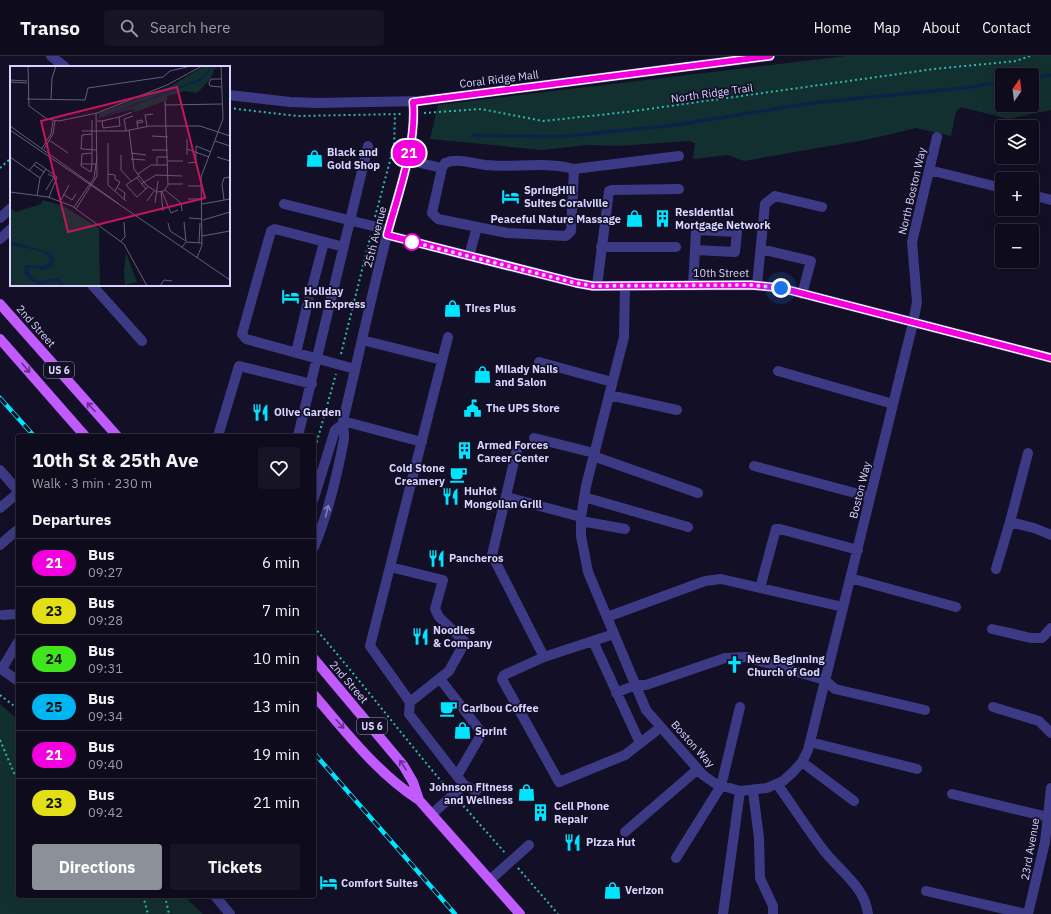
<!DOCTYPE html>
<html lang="en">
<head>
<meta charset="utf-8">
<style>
  :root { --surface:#0e0b1c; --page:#171425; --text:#f1f3f6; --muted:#9b9ba3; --line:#2e2b3b; --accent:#8c9099 }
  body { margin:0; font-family:"IBM Plex Sans",sans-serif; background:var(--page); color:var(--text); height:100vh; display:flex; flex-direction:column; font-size:15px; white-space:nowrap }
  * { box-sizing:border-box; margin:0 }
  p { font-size:13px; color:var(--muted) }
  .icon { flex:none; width:22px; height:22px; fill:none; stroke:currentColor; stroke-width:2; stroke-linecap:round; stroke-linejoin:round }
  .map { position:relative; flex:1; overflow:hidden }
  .drawer { position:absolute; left:16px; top:378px; width:300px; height:464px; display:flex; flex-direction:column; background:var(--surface); border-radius:4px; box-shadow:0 4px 16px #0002,0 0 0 1px var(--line) }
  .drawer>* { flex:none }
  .badge { padding:0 8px; border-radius:13px; font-size:14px; line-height:26px }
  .needle { width:26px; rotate:14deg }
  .fabs { position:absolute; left:995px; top:12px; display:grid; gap:8px }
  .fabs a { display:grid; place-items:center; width:44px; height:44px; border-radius:4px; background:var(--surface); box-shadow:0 4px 16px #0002,0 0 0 1px var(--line); font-size:20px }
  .you { position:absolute; width:20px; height:20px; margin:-10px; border:3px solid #fff; border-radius:50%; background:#1a73e8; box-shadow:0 0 0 6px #1a73e833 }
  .map>.badge { position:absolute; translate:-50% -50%; box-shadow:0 0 0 2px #fff }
  h2 { padding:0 16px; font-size:15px; line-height:36px }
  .round { display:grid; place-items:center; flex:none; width:42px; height:42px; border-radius:4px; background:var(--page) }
  .summary { display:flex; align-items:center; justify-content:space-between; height:68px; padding:0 16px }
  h1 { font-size:19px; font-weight:700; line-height:30px }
  .button { display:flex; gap:8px; margin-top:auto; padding:8px 16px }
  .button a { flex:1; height:46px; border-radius:4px; background:var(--accent); color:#fff; font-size:16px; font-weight:700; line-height:46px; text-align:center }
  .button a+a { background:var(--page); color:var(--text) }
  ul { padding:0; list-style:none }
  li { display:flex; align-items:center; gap:12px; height:48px; padding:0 16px; border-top:1px solid var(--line) }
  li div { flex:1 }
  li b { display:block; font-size:15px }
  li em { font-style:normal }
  li .badge { min-width:44px; font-weight:700; text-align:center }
  header { display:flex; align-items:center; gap:24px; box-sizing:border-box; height:56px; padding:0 20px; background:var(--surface); border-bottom:1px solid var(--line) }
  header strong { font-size:19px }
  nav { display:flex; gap:22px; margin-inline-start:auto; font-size:14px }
  .search { width:280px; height:36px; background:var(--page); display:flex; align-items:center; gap:10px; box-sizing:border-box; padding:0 14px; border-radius:4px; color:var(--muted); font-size:15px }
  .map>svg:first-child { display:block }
  .green { fill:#12302f; fill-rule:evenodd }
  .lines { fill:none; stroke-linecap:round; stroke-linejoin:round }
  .stream { stroke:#0c2248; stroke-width:3.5 }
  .minor-tunnel { stroke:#312d47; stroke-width:10; stroke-dasharray:10 5; stroke-linecap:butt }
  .path { stroke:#2fb8b0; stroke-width:2; stroke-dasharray:2 3; stroke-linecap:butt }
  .minor { stroke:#3d3a85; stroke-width:10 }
  .major { stroke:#c25bff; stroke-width:10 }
  .rail-casing { stroke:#00e5ff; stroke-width:4.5 }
  .rail { stroke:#130f26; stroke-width:3; stroke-dasharray:9; stroke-linecap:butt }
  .oneway { stroke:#623188 }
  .oneway2 { stroke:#837fbc }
  .line-casing { stroke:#fff; stroke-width:9 }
  .line { stroke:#f200de; stroke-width:6 }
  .walk { stroke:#d9d4ff; stroke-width:4; stroke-dasharray:0 7.2 }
  .stop-dot { fill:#fff; stroke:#f200de; stroke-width:2 }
  .labels { text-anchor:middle; stroke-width:3.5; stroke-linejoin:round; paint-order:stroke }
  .shield { fill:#130f26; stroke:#9e99be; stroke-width:1 }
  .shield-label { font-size:10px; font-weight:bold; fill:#d9d4ff }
  .street-label { font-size:11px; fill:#d9d4ff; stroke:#130f26 }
  .poi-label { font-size:11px; font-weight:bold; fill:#d9d4ff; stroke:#130f26; text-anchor:start }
  .inset-river { fill:none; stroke:#0c2248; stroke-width:2 }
  .inset-road { fill:none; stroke:#625e7d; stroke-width:1 }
  .view { fill:#c2185b; fill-opacity:0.15; stroke:#c2185b; stroke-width:2 }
  .inset-edge { fill:none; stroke:#d9d4ff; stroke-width:2 }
</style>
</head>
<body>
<header>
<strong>Transo</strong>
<div class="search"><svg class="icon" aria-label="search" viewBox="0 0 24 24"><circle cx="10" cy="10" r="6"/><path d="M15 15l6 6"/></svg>Search here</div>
<nav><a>Home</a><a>Map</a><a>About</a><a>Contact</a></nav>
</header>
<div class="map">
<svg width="1051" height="858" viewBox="0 0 1051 858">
  <rect width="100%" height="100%" fill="#130f26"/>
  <path class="green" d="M846,0H1051V54L1008,63L961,51L956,56L951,80L916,72L870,83L744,105L728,99L693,103L695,87L689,85L618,90L588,89L542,94L430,83L438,49ZM1002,19H1032V49H1002Z
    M0,648L18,664V840H184L203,858H0Z"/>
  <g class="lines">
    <path class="stream" d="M1032,22L1051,19
      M473,79L557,81L676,69L811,47L963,32L1002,26"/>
    <path class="minor-tunnel" d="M307,250L312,232"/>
    <path class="path" d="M229,52L297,60L403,58
      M424,57L481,53L543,65L627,56L934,13L1016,5L1030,0
      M0,112L11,102
      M375,161L394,90L395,59
      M341,298L371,178
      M314,396L336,318
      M314,571C360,624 402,679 447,732
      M0,639L18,653
      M0,684L14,717L18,720
      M460,746L506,798
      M518,812L558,858
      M143,840L148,858
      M165,840L169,858"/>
    <path class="minor" d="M51,0L65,11
      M229,39L290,46L317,47L420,45L770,0
      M407,104L442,112L432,157L438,163L507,177L566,180L571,175L574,113L679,100
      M442,112L445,107C458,102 472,107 485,109C514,112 546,105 574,113
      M929,114L1002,132
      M1032,139L1051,144
      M284,148L389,174
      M0,162L11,152
      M387,179L576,227L593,230L751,229L781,232L1051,302
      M0,183L11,173
      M344,191L275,173L271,175L242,278L246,283L355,313
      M601,191H676
      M761,193L811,205L802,238
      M469,200L477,171
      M92,229L142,285
      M693,229L695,194L735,196L737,176L696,174L695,194
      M757,229L765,148L775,140L822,151
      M597,230L609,135L612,134L679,133
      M625,230L624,281L586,430L581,461V480L588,516L646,654L703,719L716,728L740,735L767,732L783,725L793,716L802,706L808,694L913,267L917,246L912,186L937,81
      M312,232L324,186
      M448,281L370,590L410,646L409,658L464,729L476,735
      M362,284L442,304
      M296,297L307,250
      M539,306L612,326
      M778,315L893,348
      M609,339L677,354
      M343,365L422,386
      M218,380L239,310L312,328
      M298,380L368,90
      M534,382L594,397
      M517,393L492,499L544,601
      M593,400L698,437
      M754,410L870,441
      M0,414L18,435
      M506,441L581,461
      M584,441L688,471
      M314,442L335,374L343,368
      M0,452L18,437
      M581,465L625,473
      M1010,466L1034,472L1051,479
      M0,489L16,475
      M314,491C328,458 337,420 344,383C345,377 342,371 343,365C358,303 371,241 387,179C398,137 417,88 413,46
      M390,511L443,524L435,553L439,561L465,586L449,615L410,646
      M996,513L1010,466L1028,397
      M850,522L956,551
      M760,532L776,473H780L858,494
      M3,559L18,558
      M607,561L705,525L721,523L843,551
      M992,573L1031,582H1042L1051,572
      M614,578L544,601L504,619L502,623L559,726L625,699L661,671
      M593,585L640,687
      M0,612L18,625
      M2,613L18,586
      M440,623L482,677L457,720
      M616,637L635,629H646L725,602L746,601L825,624L835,633L925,654
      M993,651L1039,665L1051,677
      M810,686L917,713
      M802,706L854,745
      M777,728C793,750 808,774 825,796C841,816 865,831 868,858
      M753,735L759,782L760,822L773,850V858
      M952,738L1048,761
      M432,758L464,729
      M625,776L698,713
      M676,802L721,730L740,651
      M490,824L529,789
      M926,835L1026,858
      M215,840L230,858
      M723,858L740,735
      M1028,858L1045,786L1051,732"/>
    <path class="major" d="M0,248L117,380
      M0,283L85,380
      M314,603L403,709L413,726L419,744
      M314,639C346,676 377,717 419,744L520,858"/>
    <defs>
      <path id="rail" d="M0,342L34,380
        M314,697L455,858"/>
    </defs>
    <use href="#rail" class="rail-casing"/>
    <use href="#rail" class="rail"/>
  </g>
  <defs><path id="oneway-shaft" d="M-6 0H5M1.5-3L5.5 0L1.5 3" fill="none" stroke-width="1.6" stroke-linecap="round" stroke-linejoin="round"/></defs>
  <g class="oneway">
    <use href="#oneway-shaft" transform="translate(26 312) rotate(49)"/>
    <use href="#oneway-shaft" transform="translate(91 351) rotate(-132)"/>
    <use href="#oneway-shaft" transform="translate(340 668) rotate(48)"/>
    <use href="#oneway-shaft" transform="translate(403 709) rotate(-123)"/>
  </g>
  <use class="oneway2" href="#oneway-shaft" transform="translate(327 455) rotate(-76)"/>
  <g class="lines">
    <defs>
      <path id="line" d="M770,0L413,46C417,88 398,138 387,179L576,227L593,230L751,229L781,232L1051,302"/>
    </defs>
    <use href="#line" class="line-casing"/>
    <use href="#line" class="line"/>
    <path class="walk" d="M412,186L408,185L576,227L593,230L751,229L781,232"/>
  </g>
  <defs>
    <symbol id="shop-bare" viewBox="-9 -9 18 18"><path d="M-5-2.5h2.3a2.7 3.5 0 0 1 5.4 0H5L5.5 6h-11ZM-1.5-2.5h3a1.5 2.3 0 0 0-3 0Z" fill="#00e5ff" stroke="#130f26" stroke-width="2.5" paint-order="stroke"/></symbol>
    <symbol id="hotel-bare" viewBox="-9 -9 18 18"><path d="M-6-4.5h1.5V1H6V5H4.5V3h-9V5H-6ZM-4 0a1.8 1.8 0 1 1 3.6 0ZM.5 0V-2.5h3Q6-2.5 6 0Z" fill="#00e5ff" stroke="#130f26" stroke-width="2.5" paint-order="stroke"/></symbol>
    <symbol id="building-bare" viewBox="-9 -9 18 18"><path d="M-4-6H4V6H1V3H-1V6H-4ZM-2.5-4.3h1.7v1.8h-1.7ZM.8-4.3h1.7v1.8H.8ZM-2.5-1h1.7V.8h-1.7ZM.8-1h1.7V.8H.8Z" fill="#00e5ff" stroke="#130f26" stroke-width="2.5" paint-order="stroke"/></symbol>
    <symbol id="civic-bare" viewBox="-9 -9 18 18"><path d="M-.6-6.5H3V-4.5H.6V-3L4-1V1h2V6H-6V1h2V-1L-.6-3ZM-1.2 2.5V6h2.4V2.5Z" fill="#00e5ff" stroke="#130f26" stroke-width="2.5" paint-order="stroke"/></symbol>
    <symbol id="restaurant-bare" viewBox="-9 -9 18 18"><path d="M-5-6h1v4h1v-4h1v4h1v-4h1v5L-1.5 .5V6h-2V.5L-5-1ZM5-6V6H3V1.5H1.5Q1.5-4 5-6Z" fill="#00e5ff" stroke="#130f26" stroke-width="2.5" paint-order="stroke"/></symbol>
    <symbol id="cafe-bare" viewBox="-9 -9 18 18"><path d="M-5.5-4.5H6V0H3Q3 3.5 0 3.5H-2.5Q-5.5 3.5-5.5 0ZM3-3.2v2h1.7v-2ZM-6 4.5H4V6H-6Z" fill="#00e5ff" stroke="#130f26" stroke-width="2.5" paint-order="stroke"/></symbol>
    <symbol id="church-bare" viewBox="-9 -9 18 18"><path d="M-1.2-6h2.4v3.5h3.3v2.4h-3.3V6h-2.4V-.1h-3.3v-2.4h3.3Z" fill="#00e5ff" stroke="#130f26" stroke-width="2.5" paint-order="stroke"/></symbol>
  </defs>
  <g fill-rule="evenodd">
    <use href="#shop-bare" x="302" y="90" width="25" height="25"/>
    <use href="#hotel-bare" x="498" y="128" width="25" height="25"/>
    <use href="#building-bare" x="650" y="150" width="25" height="25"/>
    <use href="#shop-bare" x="622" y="150" width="25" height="25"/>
    <use href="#hotel-bare" x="278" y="228" width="25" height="25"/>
    <use href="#shop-bare" x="440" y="240" width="25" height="25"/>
    <use href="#shop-bare" x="470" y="306" width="25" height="25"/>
    <use href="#civic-bare" x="460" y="340" width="25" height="25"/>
    <use href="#restaurant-bare" x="248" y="344" width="25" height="25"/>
    <use href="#building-bare" x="452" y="382" width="25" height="25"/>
    <use href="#cafe-bare" x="446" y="406" width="25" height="25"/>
    <use href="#restaurant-bare" x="438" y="428" width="25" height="25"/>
    <use href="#restaurant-bare" x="424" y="490" width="25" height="25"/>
    <use href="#restaurant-bare" x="408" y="568" width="25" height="25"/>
    <use href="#church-bare" x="722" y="596" width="25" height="25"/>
    <use href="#cafe-bare" x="436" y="640" width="25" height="25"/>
    <use href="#shop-bare" x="450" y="662" width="25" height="25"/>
    <use href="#shop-bare" x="514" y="724" width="25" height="25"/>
    <use href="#building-bare" x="528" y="744" width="25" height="25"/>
    <use href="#restaurant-bare" x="560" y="774" width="25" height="25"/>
    <use href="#hotel-bare" x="316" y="814" width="25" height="25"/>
    <use href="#shop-bare" x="600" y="822" width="25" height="25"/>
  </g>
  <circle class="stop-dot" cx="412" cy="186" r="8"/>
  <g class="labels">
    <g class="shield">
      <rect x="44" y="306" width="30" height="16" rx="3"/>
      <rect x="357" y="662" width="30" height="16" rx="3"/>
    </g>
    <g class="shield-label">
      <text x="59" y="318">US 6</text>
      <text x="372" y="674">US 6</text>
    </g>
    <g class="street-label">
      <text transform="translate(499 23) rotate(-7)" y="4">Coral Ridge Mall</text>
      <text transform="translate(712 37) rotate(-8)" y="4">North Ridge Trail</text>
      <text transform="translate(912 135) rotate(-77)" y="4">North Boston Way</text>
      <text transform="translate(375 181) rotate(-76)" y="4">25th Avenue</text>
      <text x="721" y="221">10th Street</text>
      <text transform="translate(36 270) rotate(48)" y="4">2nd Street</text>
      <text transform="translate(860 434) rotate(-76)" y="4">Boston Way</text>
      <text transform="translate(349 626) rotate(49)" y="4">2nd Street</text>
      <text transform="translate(693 688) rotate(48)" y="4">Boston Way</text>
      <text transform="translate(1030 793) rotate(-80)" y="4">23rd Avenue</text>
    </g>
    <g class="poi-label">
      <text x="327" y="100">Black and<tspan x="327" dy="13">Gold Shop</tspan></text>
      <text x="524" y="138">SpringHill<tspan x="524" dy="13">Suites Coralville</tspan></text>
      <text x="675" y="160">Residential<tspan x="675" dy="13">Mortgage Network</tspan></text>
      <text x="621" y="167" text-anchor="end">Peaceful Nature Massage</text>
      <text x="304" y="239">Holiday<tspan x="304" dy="13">Inn Express</tspan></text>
      <text x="465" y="256">Tires Plus</text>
      <text x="495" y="317">Milady Nails<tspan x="495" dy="13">and Salon</tspan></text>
      <text x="486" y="356">The UPS Store</text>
      <text x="274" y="360">Olive Garden</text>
      <text x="477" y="393">Armed Forces<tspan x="477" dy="13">Career Center</tspan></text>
      <text x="445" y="416" text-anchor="end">Cold Stone<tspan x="445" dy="13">Creamery</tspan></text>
      <text x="464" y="439">HuHot<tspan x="464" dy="13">Mongolian Grill</tspan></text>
      <text x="449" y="506">Pancheros</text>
      <text x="433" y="578">Noodles<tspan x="433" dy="13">&amp; Company</tspan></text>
      <text x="747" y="607">New Beginning<tspan x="747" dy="13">Church of God</tspan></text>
      <text x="462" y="656">Caribou Coffee</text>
      <text x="475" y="679">Sprint</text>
      <text x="513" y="735" text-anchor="end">Johnson Fitness<tspan x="513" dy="13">and Wellness</tspan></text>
      <text x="554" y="754">Cell Phone<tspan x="554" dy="13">Repair</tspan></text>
      <text x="586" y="790">Pizza Hut</text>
      <text x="341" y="831">Comfort Suites</text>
      <text x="625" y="838">Verizon</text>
    </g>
  </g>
  <g transform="translate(10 10)">
    <rect width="220" height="220" fill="#130f26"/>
    <path d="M194,0L209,2L204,3L201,12L187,27L175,25L157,30V34L131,44L124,46L123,43L89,52V47L161,20ZM33,134L53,140L89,162L90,220H0V178L13,182L0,175V142L6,146L31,138ZM116,187L127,216L115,219L114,205Z" fill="#12302f"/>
    <path d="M0,175L41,187L45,193L42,201L34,204L20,201L18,206L29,215L48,212L55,220L45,215L30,219L20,214L14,207L15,199L34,200L40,195V192L33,186L0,178Z" fill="#0c2248"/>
    <path class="inset-river" d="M95,50L190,14L203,0"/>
    <path class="inset-road" d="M18,0L19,40L37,53L49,55L87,47L157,19L192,0M0,14L17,15M0,16L17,17M211,21L200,20L199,17L201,13H212M17,33L75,34L78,22L153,11L160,5L181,0M41,33L42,12L46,0M155,39L212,38M82,54V98L81,106L71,100L72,88L82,87M87,55H92L93,62L110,60L109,51L122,46M92,55L109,51M127,57V55L132,54L133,56L127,57L128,62M0,60L109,138M137,60L135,49L143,48M0,64L220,214M119,64L124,103L136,119L147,126L154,125L158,119L155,35M72,65H87M87,65H115L140,60H190L220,70M116,65L114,53L123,50M82,68L72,69L71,83L87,84M142,70L158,71M39,74L58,87M205,75L220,80M98,77V119L116,135M32,82L41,68L43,55M34,83L43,68L45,55M177,83L199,91M142,84H158M121,87L136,89M111,89V104L121,115M177,89V73M0,91L30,112L27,130M207,91L220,95M121,93L135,94M158,95H173M178,97L186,96V80L201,86M71,98H86M24,99L34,106M147,99V91H158M36,103L47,111L39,131M19,105L26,96L36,103L30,112M98,108L105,109V113L110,116L105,125M128,108L141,99H158M129,110L116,119L127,131L138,121M127,112L136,123M131,118L146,109L172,110M158,118H173M178,120H191M108,122L115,127L114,134M36,124L44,111L38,108M155,124L171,137L172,145M0,126L38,131L62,140L114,178L137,220M151,126L153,145M152,126L161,147L168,144M53,128L62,134L66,128M178,133H192M51,134L59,119M214,134L212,118L214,112L220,111M137,135L144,125M145,137L148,115M192,138L220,133M64,141L84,112L87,91M66,143L87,110L86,47M179,152L192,153M193,154L220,146M174,156L176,175M158,157L160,165L176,175M192,170L220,165M111,175L115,171L114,156M189,177L190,157M172,181L176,176L192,177M187,192L192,179L191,111L213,53L211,0M150,220L154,214L162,215"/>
    <path class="view" d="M167,21L195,132L58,166L31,55Z"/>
    <rect width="220" height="220" class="inset-edge"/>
  </g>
</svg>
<div class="fabs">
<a><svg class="needle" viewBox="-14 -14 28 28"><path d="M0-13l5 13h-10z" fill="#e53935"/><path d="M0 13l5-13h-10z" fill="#9b9ba3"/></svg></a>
<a><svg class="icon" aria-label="layers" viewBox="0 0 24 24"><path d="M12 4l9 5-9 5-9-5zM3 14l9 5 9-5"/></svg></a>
<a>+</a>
<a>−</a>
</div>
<div class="you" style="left:781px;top:232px"></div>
<b class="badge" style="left:409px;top:97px;background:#f200de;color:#fff">21</b>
<section class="drawer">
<div class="summary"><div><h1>10th St &amp; 25th Ave</h1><p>Walk · 3 min · 230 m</p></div><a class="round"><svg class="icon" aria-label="heart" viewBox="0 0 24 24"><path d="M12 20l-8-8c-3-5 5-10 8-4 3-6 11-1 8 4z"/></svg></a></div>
<h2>Departures</h2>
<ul>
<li><span class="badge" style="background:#f200de;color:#fff">21</span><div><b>Bus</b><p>09:27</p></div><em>6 min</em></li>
<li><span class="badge" style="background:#e3df16;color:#111">23</span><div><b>Bus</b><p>09:28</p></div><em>7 min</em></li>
<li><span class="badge" style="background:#41e51d;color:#111">24</span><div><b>Bus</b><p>09:31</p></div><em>10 min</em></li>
<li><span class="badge" style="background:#00b6f2;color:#111">25</span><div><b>Bus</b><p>09:34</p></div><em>13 min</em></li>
<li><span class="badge" style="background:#f200de;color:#fff">21</span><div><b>Bus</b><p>09:40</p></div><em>19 min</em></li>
<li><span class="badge" style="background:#e3df16;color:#111">23</span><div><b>Bus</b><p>09:42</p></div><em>21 min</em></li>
</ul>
<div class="button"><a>Directions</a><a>Tickets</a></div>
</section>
</div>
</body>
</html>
